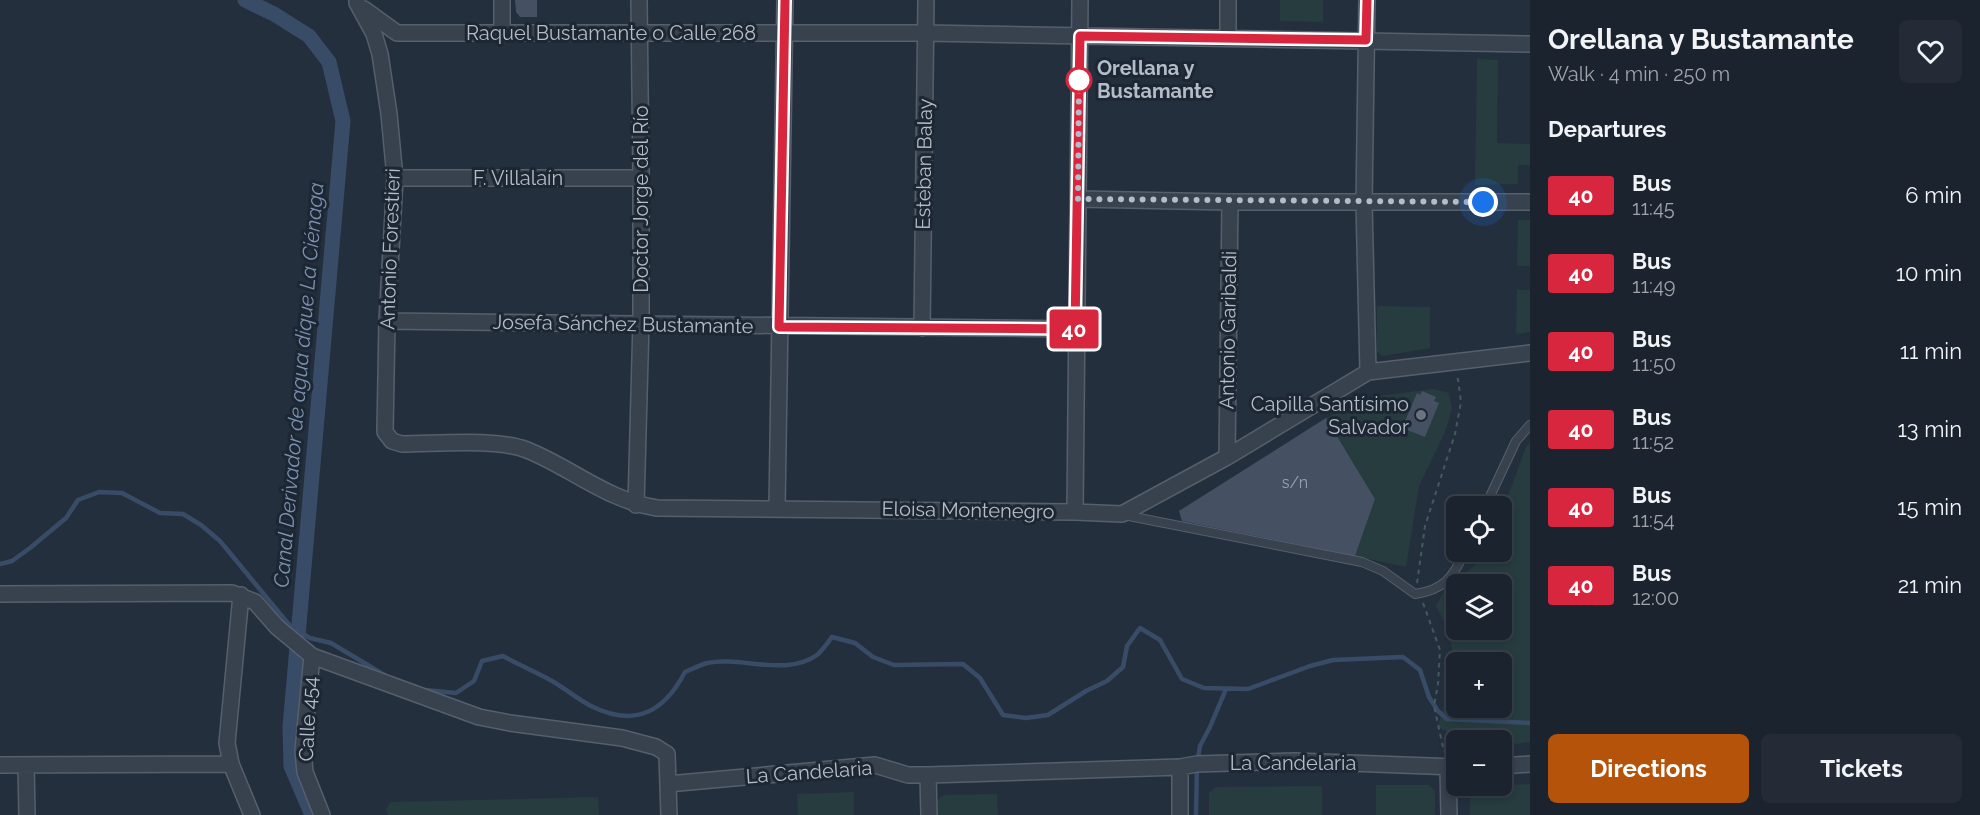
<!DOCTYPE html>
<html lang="en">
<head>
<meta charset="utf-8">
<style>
  :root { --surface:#1b232e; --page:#242b36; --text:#f1f3f6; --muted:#a0a4aa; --line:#39404a; --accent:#b45309 }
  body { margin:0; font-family:Raleway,sans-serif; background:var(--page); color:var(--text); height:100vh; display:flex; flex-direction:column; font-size:22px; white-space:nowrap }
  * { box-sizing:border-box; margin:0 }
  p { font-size:20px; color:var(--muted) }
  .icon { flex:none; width:33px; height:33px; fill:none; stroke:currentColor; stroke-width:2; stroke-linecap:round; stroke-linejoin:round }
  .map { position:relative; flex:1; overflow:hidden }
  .side { display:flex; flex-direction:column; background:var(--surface); width:450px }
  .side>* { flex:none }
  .badge { padding:0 12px; border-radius:4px; font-size:21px; line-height:39px }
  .fabs { position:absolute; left:1446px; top:496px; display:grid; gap:12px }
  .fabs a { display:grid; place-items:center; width:66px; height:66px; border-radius:9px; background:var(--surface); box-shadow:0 3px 9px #0003,0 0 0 2px var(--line); font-size:30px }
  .you { position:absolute; width:30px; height:30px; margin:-15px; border:4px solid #fff; border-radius:50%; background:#1a73e8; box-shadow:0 0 0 9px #1a73e833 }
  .map>.badge { position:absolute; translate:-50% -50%; box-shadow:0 0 0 3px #fff }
  h2 { padding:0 18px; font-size:22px; line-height:54px }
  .round { display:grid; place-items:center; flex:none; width:63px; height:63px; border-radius:9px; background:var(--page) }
  .overview { display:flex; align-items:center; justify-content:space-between; height:102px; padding:0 18px }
  h1 { font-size:28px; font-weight:700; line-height:45px }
  .action { display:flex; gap:12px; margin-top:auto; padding:12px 18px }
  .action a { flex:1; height:69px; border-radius:9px; background:var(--accent); color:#fff; font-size:24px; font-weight:700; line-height:69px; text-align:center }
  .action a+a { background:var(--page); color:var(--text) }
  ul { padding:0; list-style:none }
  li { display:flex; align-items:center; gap:18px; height:78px; padding:0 18px }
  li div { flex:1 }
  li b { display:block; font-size:22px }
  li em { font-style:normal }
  li .badge { min-width:66px; font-weight:700; text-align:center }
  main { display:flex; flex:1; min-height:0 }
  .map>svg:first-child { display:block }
  .green { fill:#263c3f; fill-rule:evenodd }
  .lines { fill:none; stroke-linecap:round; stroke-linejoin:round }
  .stream { stroke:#394c67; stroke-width:4.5 }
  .canal { stroke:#394c67; stroke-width:15 }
  .building { fill:#455162 }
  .lane-casing { stroke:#565f6c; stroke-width:10 }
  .street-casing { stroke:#565f6c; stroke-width:18 }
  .path { stroke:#44595c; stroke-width:2; stroke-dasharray:4.5 4.5; stroke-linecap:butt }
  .lane { stroke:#38414e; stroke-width:8 }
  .street { stroke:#38414e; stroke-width:15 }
  .line-casing { stroke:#fff; stroke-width:14 }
  .line { stroke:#d7263d; stroke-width:9 }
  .walk { stroke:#b4bcc9; stroke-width:6; stroke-dasharray:0 10.8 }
  .stop-dot { fill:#fff; stroke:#d7263d; stroke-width:3 }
  .worship-dot { fill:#6b7280; stroke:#1d2633; stroke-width:2 }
  .labels { text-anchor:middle; stroke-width:6; stroke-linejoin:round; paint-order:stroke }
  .number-label { font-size:16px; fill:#98a1af }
  .street-label { font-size:20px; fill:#b4bcc9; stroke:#1d2633 }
  .stop-label { font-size:20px; font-weight:bold; fill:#b4bcc9; stroke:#1d2633; text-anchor:start }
  .poi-label { font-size:20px; fill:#b4bcc9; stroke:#1d2633; text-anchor:end }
  .water-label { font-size:21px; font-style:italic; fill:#7c92b1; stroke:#1d2633 }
</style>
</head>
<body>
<main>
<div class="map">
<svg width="1530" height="815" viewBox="0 0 1530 815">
  <rect width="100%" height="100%" fill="#242f3e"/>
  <path class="green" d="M1280,0H1323V22L1280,21Z
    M1477,59L1498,60L1497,143L1530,144V165H1518V184L1475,185Z
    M1518,220H1530V266H1517Z
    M1517,290H1530V332L1516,334Z
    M1377,306L1430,307V348L1382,356L1377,352Z
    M1433,389L1449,393L1452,409L1445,432L1419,486L1406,567L1355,556L1375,499L1326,418L1362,398Z
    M1530,442V742L1516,744L1502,743V741L1466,740L1438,727L1454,666L1450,633L1436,606L1445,589L1485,557L1487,552H1502V512L1526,447ZM1456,585H1502V630H1456ZM1456,663H1502V708H1456Z
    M1530,784V815H1470V791L1475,786Z
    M1376,785H1429L1435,791V815H1376Z
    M1322,786V815H1209V793L1215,787Z
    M854,792V815H798L797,794Z
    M997,794L998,815H938L937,801L943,795Z
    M598,797L599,815H388L386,809L391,802Z"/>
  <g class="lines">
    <path class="stream" d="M0,564L12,561L30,548L66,518L78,500L99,492L122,493L160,513L183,514L201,525L220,541L291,627L310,638L331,643L386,676
      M425,690L456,693L474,681L482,661L503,656C519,665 536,672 552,681C566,689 577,699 591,706C635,728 664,712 685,672C692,669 700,665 707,663C741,656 786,677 817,655C823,650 828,642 832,637L855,643L873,657L894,665L963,664L980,678L1003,715L1026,718L1048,715L1086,691L1107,681L1123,667L1127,646L1140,628L1160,640L1182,679L1204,688L1248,689L1310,666L1333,660L1403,657L1420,670L1429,697L1438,711L1447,719L1530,723
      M1196,815L1197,764L1200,746L1210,727L1226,689"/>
    <path class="canal" d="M245,0L274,14L309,36L329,62L343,121L290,727L291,766L312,815"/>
  </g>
  <path class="building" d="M515,0H537V17H520L516,12Z
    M1422,391L1436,397L1434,401L1439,403L1425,437L1402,428L1417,393L1420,395Z
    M1326,418L1375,499L1355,556L1182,521L1179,511Z"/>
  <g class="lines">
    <defs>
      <path id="lane" d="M1485,507L1516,441L1530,425
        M1124,515L1362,562L1383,571L1415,594C1444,590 1453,577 1465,552"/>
      <path id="street" d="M357,0V3L374,34L380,54L389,114L395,178L387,321L385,432L392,441L402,444C436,444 496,438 527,450C572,468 606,500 657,508L1075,512L1122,514L1227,457L1368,372L1530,353
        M1228,0V38
        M1367,0L1364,203L1368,372
        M364,9L397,33H926L1530,44
        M502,34V0
        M395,178H641
        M1078,199L1230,202H1530
        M387,321C617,322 846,328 1075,329
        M922,328L926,0
        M1227,457L1230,202
        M636,505L641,322V178L639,0
        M777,508L785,0
        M1075,512L1080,0
        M0,594L232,593L255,602L277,627L312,656L479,717L510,723L622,738L656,747L667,754L669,815
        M241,595L227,743L231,764L252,815
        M312,656L303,751L305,772L322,815
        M0,765L231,764
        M26,765L27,815
        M1502,766L1530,764
        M1180,767V815
        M1448,768L1449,815
        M928,775L929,815
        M668,784L875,765L908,775H928L1180,767L1197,764L1295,761L1456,767"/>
    </defs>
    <use href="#lane" class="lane-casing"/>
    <use href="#street" class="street-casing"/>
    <path class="path" d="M1417,583L1425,526L1455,434L1461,402L1458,379L1455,377
      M1423,603L1440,650L1438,684L1434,706L1444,752"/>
    <use href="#lane" class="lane"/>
    <use href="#street" class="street"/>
  </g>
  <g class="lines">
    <defs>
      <path id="line" d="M785,0L779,327L1075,329L1080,36L1366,40L1367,0"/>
    </defs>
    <use href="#line" class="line-casing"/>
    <use href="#line" class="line"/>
    <path class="walk" d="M1079,80L1078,199L1483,202"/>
  </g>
  <circle class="stop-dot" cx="1079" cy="80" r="12"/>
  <circle class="worship-dot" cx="1421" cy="415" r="6"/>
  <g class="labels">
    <g class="number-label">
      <text x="1295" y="488">s/n</text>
    </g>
    <g class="street-label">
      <text x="611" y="40">Raquel Bustamante o Calle 268</text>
      <text transform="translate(924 164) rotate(-89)" y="7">Esteban Balay</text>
      <text x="518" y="185">F. Villalaín</text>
      <text transform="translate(641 199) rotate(-90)" y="7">Doctor Jorge del Río</text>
      <text transform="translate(390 249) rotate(-88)" y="7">Antonio Forestieri</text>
      <text transform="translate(623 324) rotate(1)" y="7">Josefa Sánchez Bustamante</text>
      <text transform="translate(1228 330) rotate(-89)" y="7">Antonio Garibaldi</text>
      <text transform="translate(968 510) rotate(1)" y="7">Eloisa Montenegro</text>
      <text transform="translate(308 719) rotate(-87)" y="7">Calle 454</text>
      <text x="1293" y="770">La Candelaria</text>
      <text transform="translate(809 772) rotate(-4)" y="7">La Candelaria</text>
    </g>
    <g class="stop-label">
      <text x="1097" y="75">Orellana y<tspan x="1097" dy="23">Bustamante</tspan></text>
    </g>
    <g class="poi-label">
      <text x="1409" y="411">Capilla Santísimo<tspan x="1409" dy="23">Salvador</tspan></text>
    </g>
    <g class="water-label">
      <text transform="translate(299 385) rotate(-85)" y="7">Canal Derivador de agua dique La Ciénaga</text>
    </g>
  </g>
</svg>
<div class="fabs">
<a><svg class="icon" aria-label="locate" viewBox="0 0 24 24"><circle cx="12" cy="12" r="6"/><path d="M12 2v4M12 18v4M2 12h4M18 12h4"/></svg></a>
<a><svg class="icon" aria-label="layers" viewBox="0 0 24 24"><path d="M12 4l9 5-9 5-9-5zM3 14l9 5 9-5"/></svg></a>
<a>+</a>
<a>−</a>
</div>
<div class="you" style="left:1483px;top:202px"></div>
<b class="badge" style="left:1074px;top:329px;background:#d7263d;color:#fff">40</b>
</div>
<section class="side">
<div class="overview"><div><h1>Orellana y Bustamante</h1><p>Walk · 4 min · 250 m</p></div><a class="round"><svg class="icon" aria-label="heart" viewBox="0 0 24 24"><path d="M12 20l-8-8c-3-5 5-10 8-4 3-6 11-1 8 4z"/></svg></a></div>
<h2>Departures</h2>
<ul>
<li><span class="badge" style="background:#d7263d;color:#fff">40</span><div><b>Bus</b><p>11:45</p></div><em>6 min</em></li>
<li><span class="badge" style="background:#d7263d;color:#fff">40</span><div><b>Bus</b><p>11:49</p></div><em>10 min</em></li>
<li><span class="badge" style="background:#d7263d;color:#fff">40</span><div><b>Bus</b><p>11:50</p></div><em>11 min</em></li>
<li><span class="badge" style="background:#d7263d;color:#fff">40</span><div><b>Bus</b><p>11:52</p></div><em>13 min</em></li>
<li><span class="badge" style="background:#d7263d;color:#fff">40</span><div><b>Bus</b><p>11:54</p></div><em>15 min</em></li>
<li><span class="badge" style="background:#d7263d;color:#fff">40</span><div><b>Bus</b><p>12:00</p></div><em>21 min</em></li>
</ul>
<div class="action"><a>Directions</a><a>Tickets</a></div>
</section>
</main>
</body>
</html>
